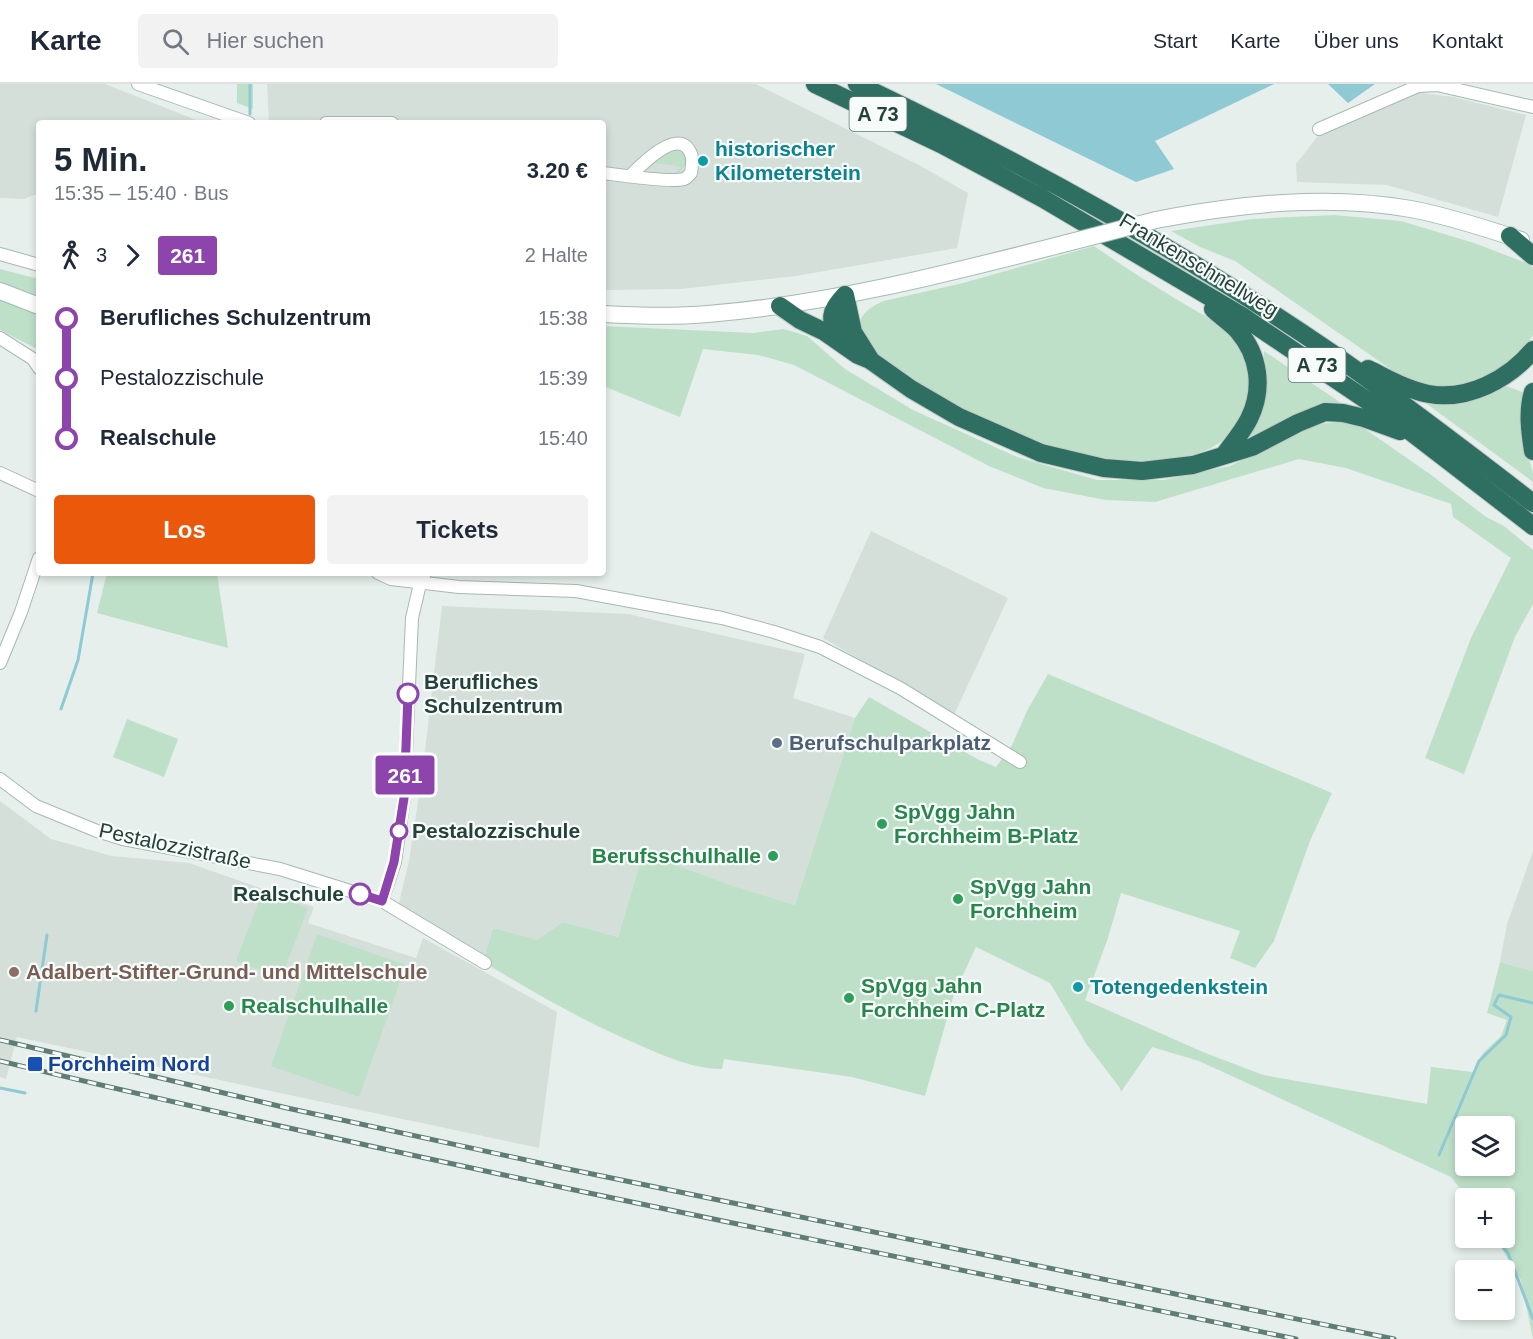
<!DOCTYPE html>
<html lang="de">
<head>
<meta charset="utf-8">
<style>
  :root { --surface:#fff; --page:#f2f2f3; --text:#1f2937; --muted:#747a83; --line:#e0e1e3; --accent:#ea580c }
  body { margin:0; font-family:Arial,sans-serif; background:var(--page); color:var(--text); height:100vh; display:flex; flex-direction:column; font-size:22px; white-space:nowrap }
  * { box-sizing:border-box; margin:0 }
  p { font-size:20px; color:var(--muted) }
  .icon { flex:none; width:33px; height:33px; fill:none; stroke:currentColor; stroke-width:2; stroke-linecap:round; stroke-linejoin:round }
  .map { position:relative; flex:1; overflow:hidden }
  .side { position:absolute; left:36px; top:36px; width:570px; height:456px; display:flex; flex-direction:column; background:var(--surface); border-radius:6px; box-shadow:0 3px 9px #0003 }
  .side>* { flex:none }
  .badge { padding:0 12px; border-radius:4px; font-size:21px; line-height:39px }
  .controls { position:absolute; left:1455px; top:1032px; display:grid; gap:12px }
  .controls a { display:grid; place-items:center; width:60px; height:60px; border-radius:6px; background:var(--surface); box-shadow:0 3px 9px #0003; font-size:30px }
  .map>.badge { position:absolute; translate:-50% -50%; box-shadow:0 0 0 3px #fff }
  .legs { display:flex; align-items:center; gap:9px; height:66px; padding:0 18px; font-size:20px }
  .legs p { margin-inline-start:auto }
  .summary { display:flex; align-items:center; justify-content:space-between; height:102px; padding:0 18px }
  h1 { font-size:33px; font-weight:600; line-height:45px }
  .action { display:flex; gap:12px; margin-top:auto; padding:12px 18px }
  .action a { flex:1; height:69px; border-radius:6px; background:var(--accent); color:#fff; font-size:24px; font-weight:600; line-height:69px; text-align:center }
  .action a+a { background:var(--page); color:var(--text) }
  ul { padding:0 18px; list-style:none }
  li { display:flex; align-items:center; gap:21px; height:60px; font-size:22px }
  li i { display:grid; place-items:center; width:9px; height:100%; margin:0 8px; background:currentColor }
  li i::after { content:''; width:15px; height:15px; margin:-8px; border:4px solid; border-radius:50%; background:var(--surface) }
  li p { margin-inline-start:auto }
  li:first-child i { background:linear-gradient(#0000 50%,currentColor 0) }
  li:last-child i { background:linear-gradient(currentColor 50%,#0000 0) }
  header { display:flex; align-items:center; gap:36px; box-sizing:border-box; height:84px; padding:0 30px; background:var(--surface); border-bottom:2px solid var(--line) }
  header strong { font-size:28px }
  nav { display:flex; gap:33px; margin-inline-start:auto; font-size:21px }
  .search { width:420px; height:54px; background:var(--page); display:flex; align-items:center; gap:15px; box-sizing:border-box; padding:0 21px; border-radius:6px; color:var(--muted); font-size:22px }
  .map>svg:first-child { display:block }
  .built { fill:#d4dfda }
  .green { fill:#bfe0c8; fill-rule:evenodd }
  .water { fill:#8ec9d4 }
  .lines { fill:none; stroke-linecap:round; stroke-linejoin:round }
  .stream { stroke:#8ec9d4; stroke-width:3 }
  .minor-casing { stroke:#a8b8b2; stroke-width:14 }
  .secondary-casing { stroke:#a4bbb3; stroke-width:18 }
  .motorway-casing { stroke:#c2cac8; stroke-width:20 }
  .minor { stroke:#fff; stroke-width:12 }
  .secondary { stroke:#fff; stroke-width:16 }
  .motorway { stroke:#2f6f62; stroke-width:18 }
  .rail-casing { stroke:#5f7d75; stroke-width:5 }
  .rail { stroke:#f7fbf9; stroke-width:3; stroke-dasharray:9; stroke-linecap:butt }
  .secondary-bridge-casing { stroke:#a4bbb3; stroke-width:18; stroke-linecap:butt }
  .secondary-bridge { stroke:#fff; stroke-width:16 }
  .line-1-casing { stroke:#fff; stroke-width:14 }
  .line-1 { stroke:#8e44ad; stroke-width:9 }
  .culture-dot { fill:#0f9aa8; stroke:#f7fbf9; stroke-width:2 }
  .stop-1-dot { fill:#fff; stroke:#8e44ad; stroke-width:3 }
  .service-dot { fill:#5c6f8a; stroke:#f7fbf9; stroke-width:2 }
  .leisure-dot { fill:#2e9e5b; stroke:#f7fbf9; stroke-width:2 }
  .education-dot { fill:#8d6e63; stroke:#f7fbf9; stroke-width:2 }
  .transit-dot { fill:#1a4fb4; stroke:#f7fbf9; stroke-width:2 }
  .labels { text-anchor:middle; stroke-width:4.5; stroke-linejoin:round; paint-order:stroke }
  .shield { fill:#f7fbf9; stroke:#637a73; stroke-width:1.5 }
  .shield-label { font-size:20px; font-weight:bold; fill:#24423a }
  .culture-label { font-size:21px; font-weight:bold; fill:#0d838f; stroke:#f7fbf9; text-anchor:start }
  .street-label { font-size:21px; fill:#24423a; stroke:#f7fbf9 }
  .stop-label { font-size:21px; font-weight:bold; fill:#24423a; stroke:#f7fbf9; text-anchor:start }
  .service-label { font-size:21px; font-weight:bold; fill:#4e5e75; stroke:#f7fbf9; text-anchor:start }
  .leisure-label { font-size:21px; font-weight:bold; fill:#27864d; stroke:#f7fbf9; text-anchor:start }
  .education-label { font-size:21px; font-weight:bold; fill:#785e54; stroke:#f7fbf9; text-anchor:start }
  .transit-label { font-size:21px; font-weight:bold; fill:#164399; stroke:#f7fbf9; text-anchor:start }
</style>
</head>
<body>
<header>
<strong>Karte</strong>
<div class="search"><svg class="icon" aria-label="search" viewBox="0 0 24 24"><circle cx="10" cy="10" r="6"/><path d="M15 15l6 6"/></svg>Hier suchen</div>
<nav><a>Start</a><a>Karte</a><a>Über uns</a><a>Kontakt</a></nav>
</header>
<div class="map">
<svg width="1533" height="1255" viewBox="0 0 1533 1255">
  <rect width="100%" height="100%" fill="#e6efeb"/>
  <path class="built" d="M0,0H105L204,39H39V109L24,115L0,114Z
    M267,0H756L919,81L968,109L957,164L796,192L681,205L603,206V39H269Z
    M1415,8L1453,13L1526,31L1498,133L1387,101L1297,98L1296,80L1321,48Z
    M871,447L1008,514L954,631L823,554Z
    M442,522L628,530L805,570L793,614L855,634L795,821L728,800L643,769L618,853L563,838L537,857L493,844L484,874L399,819L409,777L422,692Z
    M0,717L51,755L112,772L189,779L314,823L308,839L416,874L423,854L557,928L539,1064L17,953L6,995L0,993Z
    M1533,767V887L1500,878L1507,840Z"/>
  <path class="green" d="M237,0H253V25L237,19Z
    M672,66L681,67L686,73V80L680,88L675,89L680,84L679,82L655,79L649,86L646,84Z
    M1334,131L1401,137L1474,159L1529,180L1533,184V251L1520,271L1483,298L1459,305L1409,298L1235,177L1200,163L1171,147L1252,135Z
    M1094,162C1124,183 1154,202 1186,221C1200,230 1220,238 1232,250C1252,270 1257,306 1242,330C1239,335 1237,341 1233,346C1220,363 1198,371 1178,374C1092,388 987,345 917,298C897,285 870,270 861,246C856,231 872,222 884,217L963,199Z
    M0,185L39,195V266L0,246Z
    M603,242L753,249L784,245L807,252L845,285L913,326L1017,373L1097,396H1164L1230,382L1287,355L1310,341L1341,338L1362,343L1430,390L1486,433L1504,442L1533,466V520L1515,553L1464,690L1425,674L1471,554L1511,474L1453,433L1451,420L1346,384L1299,375L1155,418L1106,416L1043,404L989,382L794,281L758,271L703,265L680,333L603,302Z
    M1264,267L1347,323L1245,362L1241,357L1264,290Z
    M1504,301L1527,310L1526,365L1533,389V398L1423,317Z
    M107,489H217L228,564L97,529Z
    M1048,590L1332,709L1310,757L1274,857L1255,884L1230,874L1240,847L1121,809L1107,857L1085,916L1203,968L1263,991L1427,1020L1431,983L1473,988L1483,969L1501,952L1507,936L1487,929L1500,878L1533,887V1255L1521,1196L1495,1154H1504V1114H1467L1451,1093L1199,977L1152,963L1121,1008L1120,1004L1087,961L1050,899L976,863L954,910L925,1012L852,993L724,975L722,985C693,985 665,972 639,961C583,937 536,910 485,879L484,874L493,844L537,856L563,838L618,853L643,769L728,800L795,821L855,634L869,613L979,676L996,683L1012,661L1027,627ZM1466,1042H1504V1082H1466Z
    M127,635L178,655L164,693L113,673Z
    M263,807L308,824L281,894L236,877Z
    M317,850L406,881L359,1013L271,982Z"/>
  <path class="water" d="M936,0H1274L1155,57L1174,85L1136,98Z
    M1328,0H1375L1348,19Z"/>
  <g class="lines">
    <path class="stream" d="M250,30V0
      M61,625L78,576L93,489
      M36,927L47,851
      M0,1004L25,1009
      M1439,1071L1479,977L1506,951L1511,933L1494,921L1499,911L1533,919
      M1495,1154L1508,1169L1533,1235"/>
    <defs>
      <path id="minor" d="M138,0L249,39
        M326,39H392
        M1319,45L1418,2L1437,1L1533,23
        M603,89C619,91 671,99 684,95C687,94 688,92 691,89C692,81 694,73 689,66C676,45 641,81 630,92
        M0,170L39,181
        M0,254L33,275L39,284
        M0,389L39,407
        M378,489L391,495L459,503L576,507L722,534L774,548L820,563L900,604L1020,678
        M0,579L21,528L39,474
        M0,695L36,722L97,747L123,755L280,785L382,817L485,879
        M382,817L395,778L404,714L412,534L420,500L425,489"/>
      <path id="secondary" d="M1156,136C1239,120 1327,110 1411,125C1448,132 1485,144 1521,156
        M0,207L39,222
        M603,230C638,232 674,233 708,230C830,220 949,189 1067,159"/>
      <path id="motorway" d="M815,0L941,60L1042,114L1242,232L1393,334L1533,442
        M857,0C1022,78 1183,167 1333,270C1402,318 1467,368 1533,419
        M1510,152L1533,172
        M845,211L853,248L870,275
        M780,222L800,236L825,248L858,271L870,276L911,305L959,333L1041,369L1104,384L1142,387L1193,381L1252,363L1298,339L1325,328L1343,329L1364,334L1400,347
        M1213,225C1221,233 1230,238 1238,247C1259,271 1264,305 1249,335C1243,347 1233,359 1225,370
        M839,257C830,234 828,230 845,211
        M1368,285C1387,294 1407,306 1429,310C1468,317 1509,295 1533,266
        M1533,308C1527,327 1530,348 1533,367"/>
    </defs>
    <use href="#minor" class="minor-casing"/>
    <use href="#secondary" class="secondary-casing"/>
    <use href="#motorway" class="motorway-casing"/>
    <use href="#minor" class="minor"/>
    <use href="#secondary" class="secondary"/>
    <use href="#motorway" class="motorway"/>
    <defs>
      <path id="rail" d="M0,956L287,1024L563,1084L1394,1255
        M0,977C430,1081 864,1165 1296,1255"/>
    </defs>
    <use href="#rail" class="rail-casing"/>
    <use href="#rail" class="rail"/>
    <defs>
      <path id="secondary-bridge" d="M1067,159L1156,136"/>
    </defs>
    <use href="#secondary-bridge" class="secondary-bridge-casing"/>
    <use href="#secondary-bridge" class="secondary-bridge"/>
  </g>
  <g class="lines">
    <defs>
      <path id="line-1" d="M360,810L382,817L394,778L404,714L408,610"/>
    </defs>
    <use href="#line-1" class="line-1-casing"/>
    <use href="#line-1" class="line-1"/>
  </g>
  <g class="culture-dot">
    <circle cx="703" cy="77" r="6"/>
    <circle cx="1078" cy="903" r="6"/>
  </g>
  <g class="stop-1-dot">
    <circle cx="408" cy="610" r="10"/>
    <circle cx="399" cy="747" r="8"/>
    <circle cx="360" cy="810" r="10"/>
  </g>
  <circle class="service-dot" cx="777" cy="659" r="6"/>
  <g class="leisure-dot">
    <circle cx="882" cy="740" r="6"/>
    <circle cx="773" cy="772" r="6"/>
    <circle cx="958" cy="815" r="6"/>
    <circle cx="849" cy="914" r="6"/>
    <circle cx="229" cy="922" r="6"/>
  </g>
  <circle class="education-dot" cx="14" cy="888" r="6"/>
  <rect class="transit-dot" x="27" y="972" width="16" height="16" rx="3"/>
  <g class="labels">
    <g class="shield">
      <rect x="849.5" y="13" width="57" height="34" rx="4.5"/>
      <rect x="1288.5" y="264" width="57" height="34" rx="4.5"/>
    </g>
    <g class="shield-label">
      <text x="878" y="37">A 73</text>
      <text x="1317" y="288">A 73</text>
    </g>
    <g class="culture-label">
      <text x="715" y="72">historischer<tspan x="715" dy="24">Kilometerstein</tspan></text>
      <text x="1090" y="910">Totengedenkstein</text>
    </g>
    <g class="street-label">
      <text transform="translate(1199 181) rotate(31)" y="7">Frankenschnellweg</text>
      <text transform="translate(175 762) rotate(12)" y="7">Pestalozzistraße</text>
    </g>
    <g class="stop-label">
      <text x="424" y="605">Berufliches<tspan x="424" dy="24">Schulzentrum</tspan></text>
      <text x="412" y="754">Pestalozzischule</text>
      <text x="344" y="817" text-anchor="end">Realschule</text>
    </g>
    <g class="service-label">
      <text x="789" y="666">Berufschulparkplatz</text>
    </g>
    <g class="leisure-label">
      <text x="894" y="735">SpVgg Jahn<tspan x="894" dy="24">Forchheim B-Platz</tspan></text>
      <text x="761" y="779" text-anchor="end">Berufsschulhalle</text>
      <text x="970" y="810">SpVgg Jahn<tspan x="970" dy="24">Forchheim</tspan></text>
      <text x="861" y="909">SpVgg Jahn<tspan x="861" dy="24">Forchheim C-Platz</tspan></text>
      <text x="241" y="929">Realschulhalle</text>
    </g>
    <g class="education-label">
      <text x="26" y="895">Adalbert-Stifter-Grund- und Mittelschule</text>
    </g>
    <g class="transit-label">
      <text x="48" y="987">Forchheim Nord</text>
    </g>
  </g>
</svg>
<div class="controls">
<a><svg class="icon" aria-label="layers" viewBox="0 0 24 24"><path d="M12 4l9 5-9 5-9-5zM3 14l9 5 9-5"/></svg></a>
<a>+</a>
<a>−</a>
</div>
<b class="badge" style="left:405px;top:691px;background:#8e44ad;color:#fff">261</b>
<section class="side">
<div class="summary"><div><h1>5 Min.</h1><p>15:35 – 15:40 · Bus</p></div><b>3.20 €</b></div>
<div class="legs"><svg class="icon" aria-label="walk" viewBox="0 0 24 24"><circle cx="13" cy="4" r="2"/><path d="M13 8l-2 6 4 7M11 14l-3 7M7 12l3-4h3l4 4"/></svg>3<svg class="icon" aria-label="forward" viewBox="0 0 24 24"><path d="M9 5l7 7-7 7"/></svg><b class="badge" style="background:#8e44ad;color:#fff">261</b><p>2 Halte</p></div>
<ul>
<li><i style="color:#8e44ad"></i><b>Berufliches Schulzentrum</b><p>15:38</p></li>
<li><i style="color:#8e44ad"></i><span>Pestalozzischule</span><p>15:39</p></li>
<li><i style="color:#8e44ad"></i><b>Realschule</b><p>15:40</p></li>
</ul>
<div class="action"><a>Los</a><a>Tickets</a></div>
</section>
</div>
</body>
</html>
